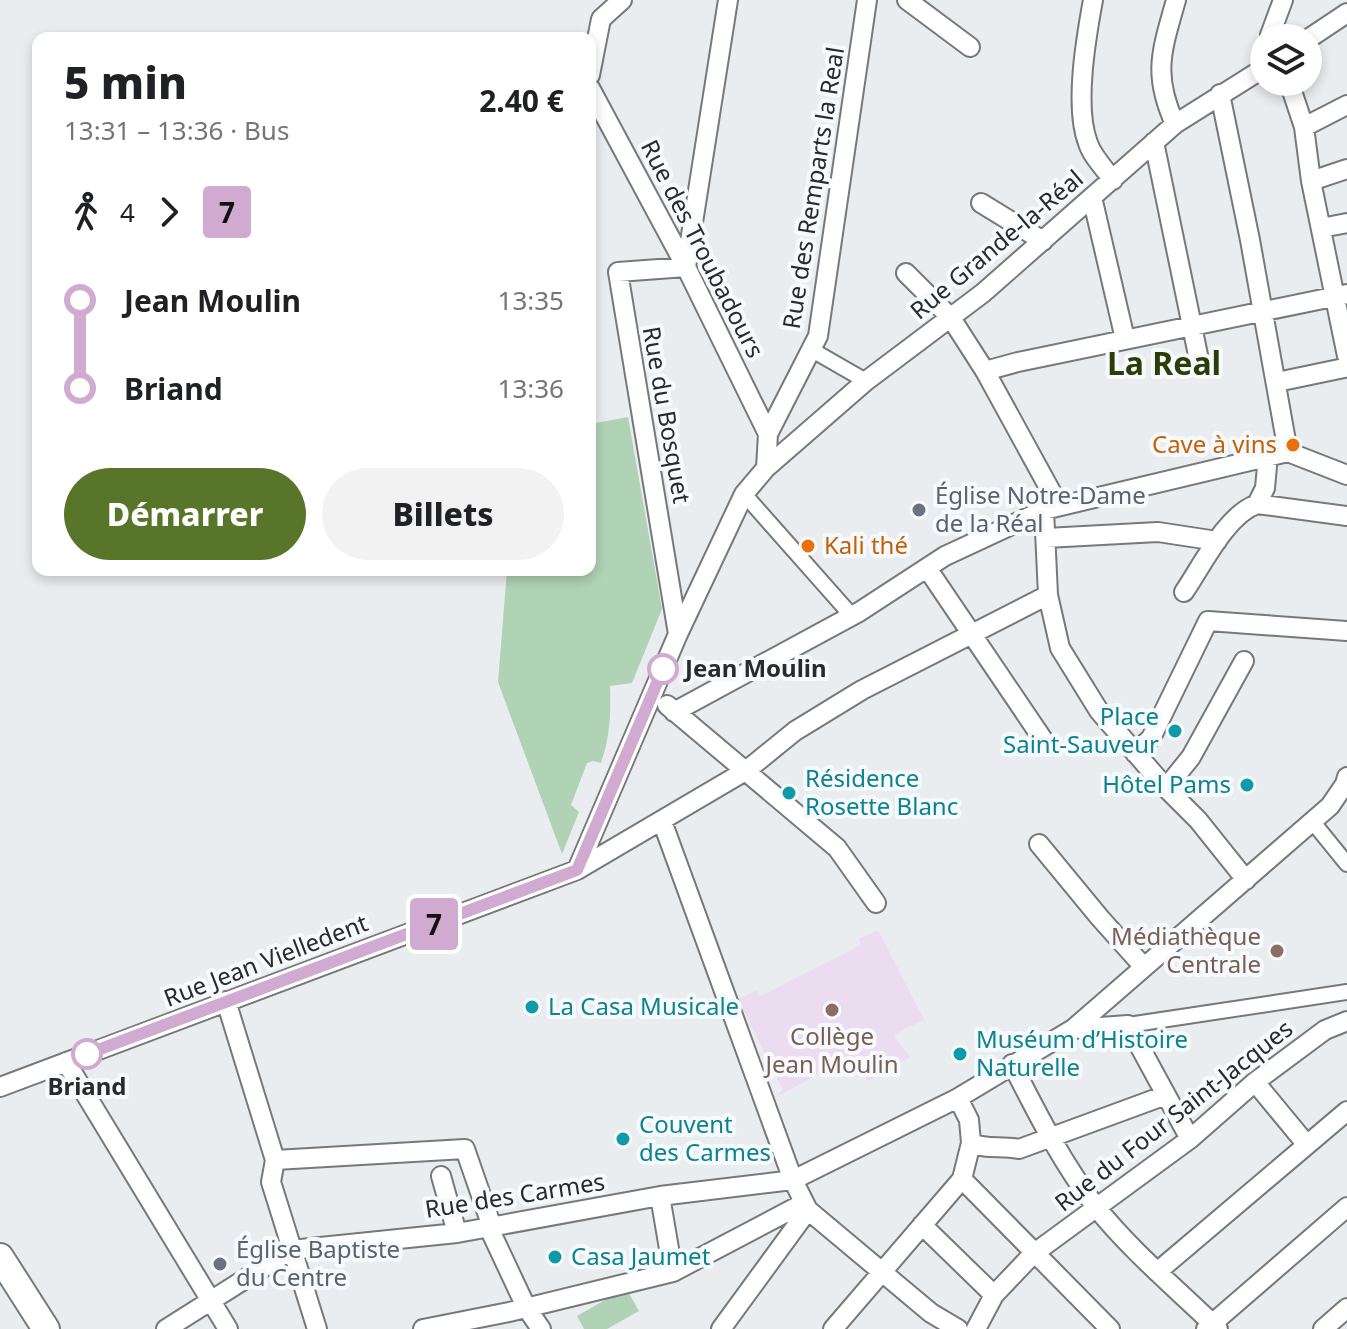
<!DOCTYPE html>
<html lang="fr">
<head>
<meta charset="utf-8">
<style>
  :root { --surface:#fff; --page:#f2f2f2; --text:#202124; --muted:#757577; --accent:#597529 }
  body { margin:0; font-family:"Noto Sans",sans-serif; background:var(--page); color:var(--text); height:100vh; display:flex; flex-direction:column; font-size:30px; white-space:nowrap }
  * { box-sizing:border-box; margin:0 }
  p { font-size:26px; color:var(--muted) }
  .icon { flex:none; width:44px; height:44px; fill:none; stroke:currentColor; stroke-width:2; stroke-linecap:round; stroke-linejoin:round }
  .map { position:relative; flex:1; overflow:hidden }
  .side { position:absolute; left:32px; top:32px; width:564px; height:544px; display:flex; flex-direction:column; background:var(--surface); border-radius:16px; box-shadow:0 4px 12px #0003 }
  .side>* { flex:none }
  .badge { padding:0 16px; border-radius:6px; font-size:28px; line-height:52px }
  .buttons { position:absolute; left:1250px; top:24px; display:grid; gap:16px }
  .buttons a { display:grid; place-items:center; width:72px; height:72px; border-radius:50%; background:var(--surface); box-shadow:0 4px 12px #0003; font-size:40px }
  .map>.badge { position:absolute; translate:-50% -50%; box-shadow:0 0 0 4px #fff }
  .legs { display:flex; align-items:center; gap:12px; height:88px; padding:0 32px; font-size:26px }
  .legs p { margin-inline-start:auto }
  .headline { display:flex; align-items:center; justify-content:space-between; height:136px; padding:0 32px }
  h1 { font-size:44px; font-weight:800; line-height:60px }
  .cta { display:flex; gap:16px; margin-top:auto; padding:16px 32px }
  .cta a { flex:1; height:92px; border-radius:48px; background:var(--accent); color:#fff; font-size:32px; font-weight:800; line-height:92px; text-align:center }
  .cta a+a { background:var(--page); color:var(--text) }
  ul { padding:0 32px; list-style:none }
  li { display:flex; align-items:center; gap:28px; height:88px; font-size:30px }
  li i { display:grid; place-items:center; width:12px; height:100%; margin:0 10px; background:currentColor }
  li i::after { content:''; width:20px; height:20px; margin:-10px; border:6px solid; border-radius:50%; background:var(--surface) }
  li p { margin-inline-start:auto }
  li:first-child i { background:linear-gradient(#0000 50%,currentColor 0) }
  li:last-child i { background:linear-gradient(currentColor 50%,#0000 0) }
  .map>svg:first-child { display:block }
  .education { fill:#ecdcef }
  .green { fill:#b0d2b5 }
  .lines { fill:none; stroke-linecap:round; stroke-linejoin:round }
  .pedestrian-casing { stroke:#76797b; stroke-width:18 }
  .minor-casing { stroke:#76797b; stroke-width:22 }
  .secondary-casing { stroke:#76797b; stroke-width:30 }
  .pedestrian { stroke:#fff; stroke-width:14 }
  .minor { stroke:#fff; stroke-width:18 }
  .secondary { stroke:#fff; stroke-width:26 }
  .line-1-casing { stroke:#fff; stroke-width:18 }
  .line-1 { stroke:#d0aad0; stroke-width:12 }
  .food-dot { fill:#e8710a; stroke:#f7fafd; stroke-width:3 }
  .worship-dot { fill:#6b7280; stroke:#f7fafd; stroke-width:3 }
  .stop-1-dot { fill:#fff; stroke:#d0aad0; stroke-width:4 }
  .culture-dot { fill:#0f9aa8; stroke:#f7fafd; stroke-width:3 }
  .education-dot { fill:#8d6e63; stroke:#f7fafd; stroke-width:3 }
  .labels { text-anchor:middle; stroke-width:8; stroke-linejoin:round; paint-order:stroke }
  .street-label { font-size:24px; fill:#292a2b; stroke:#f7fafd }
  .food-label { font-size:24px; fill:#c56008; stroke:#f7fafd; text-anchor:end }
  .worship-label { font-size:24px; fill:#5b616d; stroke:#f7fafd; text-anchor:start }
  .stop-label { font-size:24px; font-weight:bold; fill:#292a2b; stroke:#f7fafd; text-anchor:start }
  .culture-label { font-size:24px; fill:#0d838f; stroke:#f7fafd; text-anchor:start }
  .education-label { font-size:24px; fill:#785e54; stroke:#f7fafd; text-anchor:end }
  .district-label { font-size:32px; font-weight:bold; fill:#2c3e07; stroke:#f7fafd }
</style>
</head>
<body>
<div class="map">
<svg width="1347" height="1329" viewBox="0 0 1347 1329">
  <rect width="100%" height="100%" fill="#eaedf0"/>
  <path class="education" d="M878,930L927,1025L923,1020L893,1035L910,1057L868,1081L863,1073L856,1077L846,1060L774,1098L783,1090L738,1000L757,990L761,996L861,945L859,939Z"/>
  <path class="green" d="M628,417L662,609L632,683L610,686C611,714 610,736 601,763L593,761L587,763L571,805L579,812L562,854L498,682L507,570H590V424Z
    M626,1288L639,1311L607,1329H584L577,1316Z"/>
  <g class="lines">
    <defs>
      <path id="pedestrian" d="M812,350L866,381
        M744,494L852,616
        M1312,821L1347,864
        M1128,1025L1347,992"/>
      <path id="minor" d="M907,0L970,47
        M1093,0C1086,38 1074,107 1088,143C1092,156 1104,168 1113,180
        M1272,38L1270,35L1283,0
        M1308,39L1347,13
        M590,75L601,19L622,0
        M1289,82L1304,127L1311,181L1347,356
        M590,88L686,267L768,434
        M1220,94L1250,240L1288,452
        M1175,124C1152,74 1162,50 1176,0
        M1304,127L1347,105
        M1154,142L1199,360
        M1311,181L1347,169
        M1092,197L1125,339
        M981,203L1043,241
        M1321,228L1347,223
        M906,273L951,318L985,371L1059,506
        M985,371L1018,362L1347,294
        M1277,382L1344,368L1347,364
        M766,468L768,434L818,336L867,0
        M1257,504L1265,488L1268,455
        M1044,510L1048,595L1060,648L1099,711L1166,788L1198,820L1246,880
        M1046,538L1158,532L1217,541
        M927,568L1044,741
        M1184,592C1202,566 1226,515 1257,504L1347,516
        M678,634L618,272L686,267L728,0
        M667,705L837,848L876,903
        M674,712L859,612L945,556L1044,510L1288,452L1347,475
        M1135,753L1151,738L1208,621L1347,631
        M1166,788L1191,757L1244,661
        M662,821L793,1180L808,1210L931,1313L958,1329
        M1039,844L1100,918L1143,966
        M577,870L678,634L744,494L766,468L866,381L983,293L1175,124L1264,68
        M226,1001L275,1160L271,1182L317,1329
        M1073,1029L1128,1025L1190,1139
        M66,1062L228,1329
        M1012,1064C1037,1113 1062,1163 1096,1207C1132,1252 1177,1289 1218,1329
        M1255,1082L1307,1145
        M0,1087L577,870L747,770L795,731L862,690L1048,595
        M971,1143C987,1150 1002,1145 1019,1149L1166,1095
        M275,1160L465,1149L492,1227
        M441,1176L457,1233
        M962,1179L1110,1329
        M660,1196L673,1272L804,1203
        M922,1225L994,1295
        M489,1228L526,1307L541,1329
        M1157,1272L1347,1111
        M166,1329L291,1250L457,1233L660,1196L793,1180L958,1098L1073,1029L1330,806L1345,784L1347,777
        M423,1329L509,1312L673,1272
        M721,1329L808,1210
        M833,1329L962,1179L971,1143L969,1120L958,1098
        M976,1329L994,1295L1033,1254L1190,1139L1255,1082L1325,1030L1347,1021
        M1206,1329L1347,1207
        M1323,1329L1347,1308"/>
      <path id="secondary" d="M0,1257L46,1329"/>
    </defs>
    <use href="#pedestrian" class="pedestrian-casing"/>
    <use href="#minor" class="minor-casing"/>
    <use href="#secondary" class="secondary-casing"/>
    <use href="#pedestrian" class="pedestrian"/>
    <use href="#minor" class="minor"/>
    <use href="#secondary" class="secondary"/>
  </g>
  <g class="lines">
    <defs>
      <path id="line-1" d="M87,1054L577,870L663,669"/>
    </defs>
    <use href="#line-1" class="line-1-casing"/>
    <use href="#line-1" class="line-1"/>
  </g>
  <g class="food-dot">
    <circle cx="1293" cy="445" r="8"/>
    <circle cx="808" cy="546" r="8"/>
  </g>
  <g class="worship-dot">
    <circle cx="919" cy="510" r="8"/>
    <circle cx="220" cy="1264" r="8"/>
  </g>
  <g class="stop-1-dot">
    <circle cx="663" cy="669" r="14"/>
    <circle cx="87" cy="1054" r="14"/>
  </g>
  <g class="culture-dot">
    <circle cx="1175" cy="731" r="8"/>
    <circle cx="1247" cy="785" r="8"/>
    <circle cx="789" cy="793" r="8"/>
    <circle cx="532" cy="1007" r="8"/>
    <circle cx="960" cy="1054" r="8"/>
    <circle cx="623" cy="1139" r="8"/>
    <circle cx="555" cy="1257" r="8"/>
  </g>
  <g class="education-dot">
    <circle cx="1277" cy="951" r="8"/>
    <circle cx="832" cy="1010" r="8"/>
  </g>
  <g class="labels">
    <g class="street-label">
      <text transform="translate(814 188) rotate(-81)" y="8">Rue des Remparts la Real</text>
      <text transform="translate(997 245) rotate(-40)" y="8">Rue Grande-la-Réal</text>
      <text transform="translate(702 249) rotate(63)" y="8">Rue des Troubadours</text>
      <text transform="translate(666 415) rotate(80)" y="8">Rue du Bosquet</text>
      <text transform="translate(266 961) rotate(-21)" y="8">Rue Jean Vielledent</text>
      <text transform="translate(1174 1116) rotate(-38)" y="8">Rue du Four Saint-Jacques</text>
      <text transform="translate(515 1196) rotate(-9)" y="8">Rue des Carmes</text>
    </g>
    <g class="food-label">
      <text x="1277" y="453">Cave à vins</text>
      <text x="824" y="554" text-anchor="start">Kali thé</text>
    </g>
    <g class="worship-label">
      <text x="935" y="504">Église Notre-Dame<tspan x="935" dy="28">de la Réal</tspan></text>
      <text x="236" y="1258">Église Baptiste<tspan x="236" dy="28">du Centre</tspan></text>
    </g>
    <g class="stop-label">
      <text x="685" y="677">Jean Moulin</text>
      <text x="87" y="1095" text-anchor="middle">Briand</text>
    </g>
    <g class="culture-label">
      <text x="1159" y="725" text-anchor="end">Place<tspan x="1159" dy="28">Saint-Sauveur</tspan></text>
      <text x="805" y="787">Résidence<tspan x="805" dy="28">Rosette Blanc</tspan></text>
      <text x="1231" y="793" text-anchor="end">Hôtel Pams</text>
      <text x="548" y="1015">La Casa Musicale</text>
      <text x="976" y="1048">Muséum d’Histoire<tspan x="976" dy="28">Naturelle</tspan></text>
      <text x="639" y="1133">Couvent<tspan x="639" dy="28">des Carmes</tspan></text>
      <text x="571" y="1265">Casa Jaumet</text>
    </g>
    <g class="education-label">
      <text x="1261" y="945">Médiathèque<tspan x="1261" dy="28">Centrale</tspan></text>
      <text x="832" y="1045" text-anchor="middle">Collège<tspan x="832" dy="28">Jean Moulin</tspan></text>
    </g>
    <g class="district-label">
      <text x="1164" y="375">La Real</text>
    </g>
  </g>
</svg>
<div class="buttons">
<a><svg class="icon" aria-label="layers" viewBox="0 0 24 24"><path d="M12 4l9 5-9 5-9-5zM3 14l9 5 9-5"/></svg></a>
</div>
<b class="badge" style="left:434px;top:924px;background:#d0aad0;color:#111">7</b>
<section class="side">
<div class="headline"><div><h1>5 min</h1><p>13:31 – 13:36 · Bus</p></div><b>2.40 €</b></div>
<div class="legs"><svg class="icon" aria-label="walk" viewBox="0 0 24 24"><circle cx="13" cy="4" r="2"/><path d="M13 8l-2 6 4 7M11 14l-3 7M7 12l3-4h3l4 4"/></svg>4<svg class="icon" aria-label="forward" viewBox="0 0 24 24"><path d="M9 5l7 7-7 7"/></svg><b class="badge" style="background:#d0aad0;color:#111">7</b></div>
<ul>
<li><i style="color:#d0aad0"></i><b>Jean Moulin</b><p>13:35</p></li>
<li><i style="color:#d0aad0"></i><b>Briand</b><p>13:36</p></li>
</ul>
<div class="cta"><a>Démarrer</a><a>Billets</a></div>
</section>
</div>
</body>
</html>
